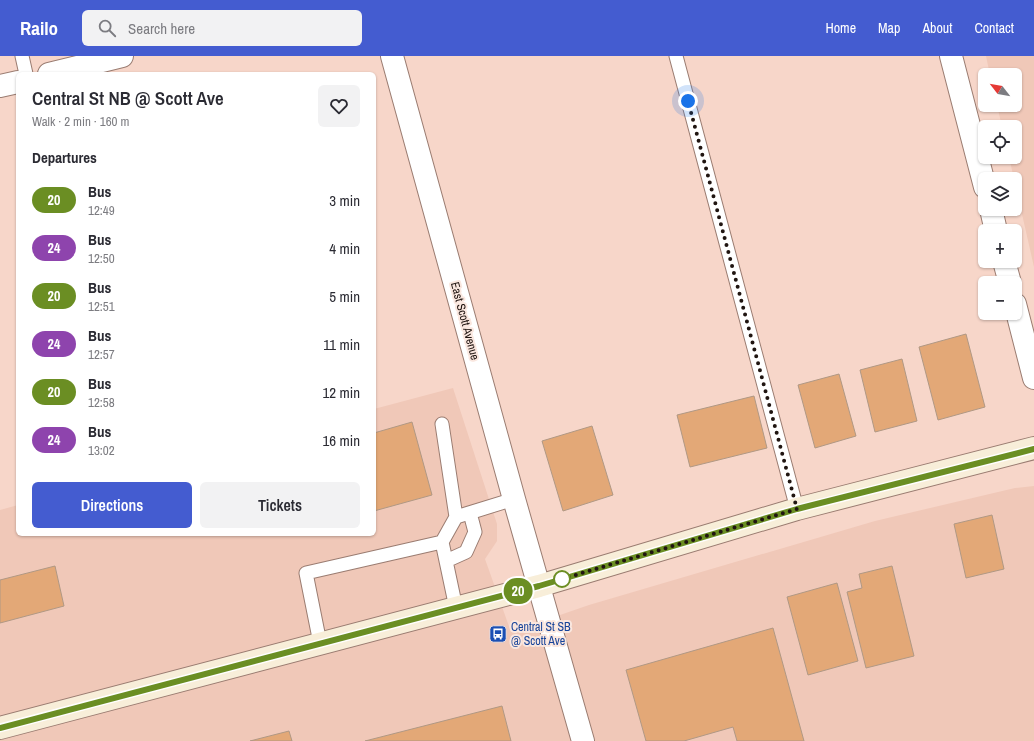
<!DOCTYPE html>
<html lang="en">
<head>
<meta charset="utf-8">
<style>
  :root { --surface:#fff; --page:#f2f2f3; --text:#2b2b33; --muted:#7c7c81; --accent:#445cd0 }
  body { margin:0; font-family:"Archivo Narrow",sans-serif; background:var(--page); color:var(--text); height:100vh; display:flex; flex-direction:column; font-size:15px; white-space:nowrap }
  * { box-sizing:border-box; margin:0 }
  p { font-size:13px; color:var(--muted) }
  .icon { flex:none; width:22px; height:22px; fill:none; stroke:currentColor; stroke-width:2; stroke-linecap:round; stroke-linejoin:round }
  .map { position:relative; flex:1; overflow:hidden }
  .side { position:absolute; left:16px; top:16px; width:360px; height:464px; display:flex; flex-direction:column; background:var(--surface); border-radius:6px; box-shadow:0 1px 3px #0004 }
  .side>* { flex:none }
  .badge { padding:0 8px; border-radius:13px; font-size:14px; line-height:26px }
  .needle { width:26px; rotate:301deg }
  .buttons { position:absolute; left:978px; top:12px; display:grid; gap:8px }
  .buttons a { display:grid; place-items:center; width:44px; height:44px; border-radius:6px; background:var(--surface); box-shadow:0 1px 3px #0004; font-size:20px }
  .you { position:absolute; width:20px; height:20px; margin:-10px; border:3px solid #fff; border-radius:50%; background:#1a73e8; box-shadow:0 0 0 6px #1a73e833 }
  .map>.badge { position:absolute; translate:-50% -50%; box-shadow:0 0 0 2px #fff }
  h2 { padding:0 16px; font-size:15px; line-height:36px }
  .round { display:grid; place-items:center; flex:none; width:42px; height:42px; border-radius:6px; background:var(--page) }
  .headline { display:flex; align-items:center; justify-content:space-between; height:68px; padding:0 16px }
  h1 { font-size:19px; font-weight:600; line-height:30px }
  .button { display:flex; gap:8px; margin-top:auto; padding:8px 16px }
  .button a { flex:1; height:46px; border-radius:6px; background:var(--accent); color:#fff; font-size:16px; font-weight:600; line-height:46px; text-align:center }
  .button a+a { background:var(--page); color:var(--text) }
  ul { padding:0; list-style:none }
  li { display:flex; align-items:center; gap:12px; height:48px; padding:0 16px }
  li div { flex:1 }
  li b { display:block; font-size:15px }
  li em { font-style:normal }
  li .badge { min-width:44px; font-weight:700; text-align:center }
  header { display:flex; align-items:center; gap:24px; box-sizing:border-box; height:56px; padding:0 20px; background:var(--accent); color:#fff }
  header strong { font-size:19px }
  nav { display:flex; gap:22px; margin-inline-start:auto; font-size:14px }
  .search { width:280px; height:36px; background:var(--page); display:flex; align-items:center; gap:10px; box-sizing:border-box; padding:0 14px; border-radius:6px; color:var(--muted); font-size:15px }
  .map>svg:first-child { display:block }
  .built { fill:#f0c8b8 }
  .building { fill:#e3a877; stroke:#b09884 }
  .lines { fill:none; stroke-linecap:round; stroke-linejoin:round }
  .lane-casing { stroke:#9a7c71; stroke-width:15 }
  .street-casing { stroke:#9a7c71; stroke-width:24 }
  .secondary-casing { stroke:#9a7c71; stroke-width:24 }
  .lane { stroke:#fff; stroke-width:13 }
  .street { stroke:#fff; stroke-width:22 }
  .secondary { stroke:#f8eed9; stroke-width:22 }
  .line-casing { stroke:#fff; stroke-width:9 }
  .line { stroke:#6b8e23; stroke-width:6 }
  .walk { stroke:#201511; stroke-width:4; stroke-dasharray:0 7.2 }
  .stop-dot { fill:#fff; stroke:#6b8e23; stroke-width:2 }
  .labels { text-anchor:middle; stroke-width:4; stroke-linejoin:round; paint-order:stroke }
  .street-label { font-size:12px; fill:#201511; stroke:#fae7df }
  .transit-label { font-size:12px; fill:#164399; stroke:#fae7df; text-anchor:start }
</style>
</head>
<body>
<header>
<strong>Railo</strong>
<div class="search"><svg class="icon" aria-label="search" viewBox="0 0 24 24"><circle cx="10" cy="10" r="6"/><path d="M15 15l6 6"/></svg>Search here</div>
<nav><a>Home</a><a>Map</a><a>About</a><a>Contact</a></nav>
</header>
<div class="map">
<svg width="1034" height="685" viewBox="0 0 1034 685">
  <rect width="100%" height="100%" fill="#f7d6c9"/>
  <path class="built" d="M986,0H1034V211L1009,101H1015V71H1002L997,49H1015V19H990Z
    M453,332L497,468V485L485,503L511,576L589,549L875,465L1015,432L1034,430V685H0V454L18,449V478H374V353Z"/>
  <path class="building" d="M966,278L985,351L938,364L919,291Z
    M902,303L917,365L875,376L860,314Z
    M839,318L856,380L815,392L798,329Z
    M754,340L767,392L690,411L677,359Z
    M412,366L432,439L374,455V377Z
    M592,370L613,439L563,455L542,385Z
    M992,459L1004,513L966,522L954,468Z
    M55,510L64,550L0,567V524Z
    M892,510L914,600L866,612L847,536L862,532L859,518Z
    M837,527L858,605L808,619L787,541Z
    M773,572L804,685H737L733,671L684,685H646L626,614Z
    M502,650L511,685H365Z
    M289,675L292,685H250Z"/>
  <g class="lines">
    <defs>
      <path id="lane" d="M22,0L26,18
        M676,0L797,453
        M442,368L456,461
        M442,486L456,552
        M446,505L466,496L475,476L470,457
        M320,587L306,517L442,486L456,461L514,443"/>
      <path id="street" d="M392,0L514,443L583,685
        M951,0L985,131
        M49,18L122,0
        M0,30L18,26
        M991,153L996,175
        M1004,205L1010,227
        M1015,248L1034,322"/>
      <path id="secondary" d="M0,672L539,530L797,453L1034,392"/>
    </defs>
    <use href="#lane" class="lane-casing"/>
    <use href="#street" class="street-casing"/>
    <use href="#secondary" class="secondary-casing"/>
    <use href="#lane" class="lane"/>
    <use href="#street" class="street"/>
    <use href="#secondary" class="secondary"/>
  </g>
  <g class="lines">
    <defs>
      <path id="line" d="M0,672L539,530L797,453L1034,393"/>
    </defs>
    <use href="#line" class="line-casing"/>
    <use href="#line" class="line"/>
    <path class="walk" d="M562,523L797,453L688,45"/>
  </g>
  <defs>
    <symbol id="bus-square" viewBox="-11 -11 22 22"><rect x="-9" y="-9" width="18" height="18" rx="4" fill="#1a4fb4" stroke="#fae7df"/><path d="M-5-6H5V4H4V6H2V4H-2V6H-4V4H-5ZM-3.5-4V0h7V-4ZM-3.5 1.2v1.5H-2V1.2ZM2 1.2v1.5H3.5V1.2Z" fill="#fff"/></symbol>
  </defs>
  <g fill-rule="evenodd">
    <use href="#bus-square" x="488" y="568" width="20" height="20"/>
  </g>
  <circle class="stop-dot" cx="562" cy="523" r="8"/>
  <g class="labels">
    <g class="street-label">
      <text transform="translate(465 265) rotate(75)" y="4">East Scott Avenue</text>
    </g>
    <g class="transit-label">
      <text x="511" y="575">Central St SB<tspan x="511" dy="14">@ Scott Ave</tspan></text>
    </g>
  </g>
</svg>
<div class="buttons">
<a><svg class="needle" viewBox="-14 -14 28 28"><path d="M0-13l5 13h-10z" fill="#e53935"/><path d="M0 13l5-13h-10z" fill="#7c7c81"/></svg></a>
<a><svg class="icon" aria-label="locate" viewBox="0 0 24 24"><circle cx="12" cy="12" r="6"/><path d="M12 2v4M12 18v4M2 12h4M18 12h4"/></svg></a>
<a><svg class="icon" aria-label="layers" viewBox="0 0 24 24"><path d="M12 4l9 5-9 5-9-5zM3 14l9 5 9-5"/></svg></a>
<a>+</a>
<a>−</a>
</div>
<div class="you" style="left:688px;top:45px"></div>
<b class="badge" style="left:518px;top:535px;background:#6b8e23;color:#fff">20</b>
<section class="side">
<div class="headline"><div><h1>Central St NB @ Scott Ave</h1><p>Walk · 2 min · 160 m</p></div><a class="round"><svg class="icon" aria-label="heart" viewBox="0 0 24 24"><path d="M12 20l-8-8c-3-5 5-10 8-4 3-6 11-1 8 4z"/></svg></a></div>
<h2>Departures</h2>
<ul>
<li><span class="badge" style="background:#6b8e23;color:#fff">20</span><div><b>Bus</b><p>12:49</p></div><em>3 min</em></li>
<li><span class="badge" style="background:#8e44ad;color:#fff">24</span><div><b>Bus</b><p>12:50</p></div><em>4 min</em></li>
<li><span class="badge" style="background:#6b8e23;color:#fff">20</span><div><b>Bus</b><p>12:51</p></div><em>5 min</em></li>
<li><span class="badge" style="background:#8e44ad;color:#fff">24</span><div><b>Bus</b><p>12:57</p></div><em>11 min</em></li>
<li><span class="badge" style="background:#6b8e23;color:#fff">20</span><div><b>Bus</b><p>12:58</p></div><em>12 min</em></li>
<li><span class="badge" style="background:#8e44ad;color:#fff">24</span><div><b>Bus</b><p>13:02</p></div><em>16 min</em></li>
</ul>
<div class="button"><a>Directions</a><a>Tickets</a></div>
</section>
</div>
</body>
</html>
